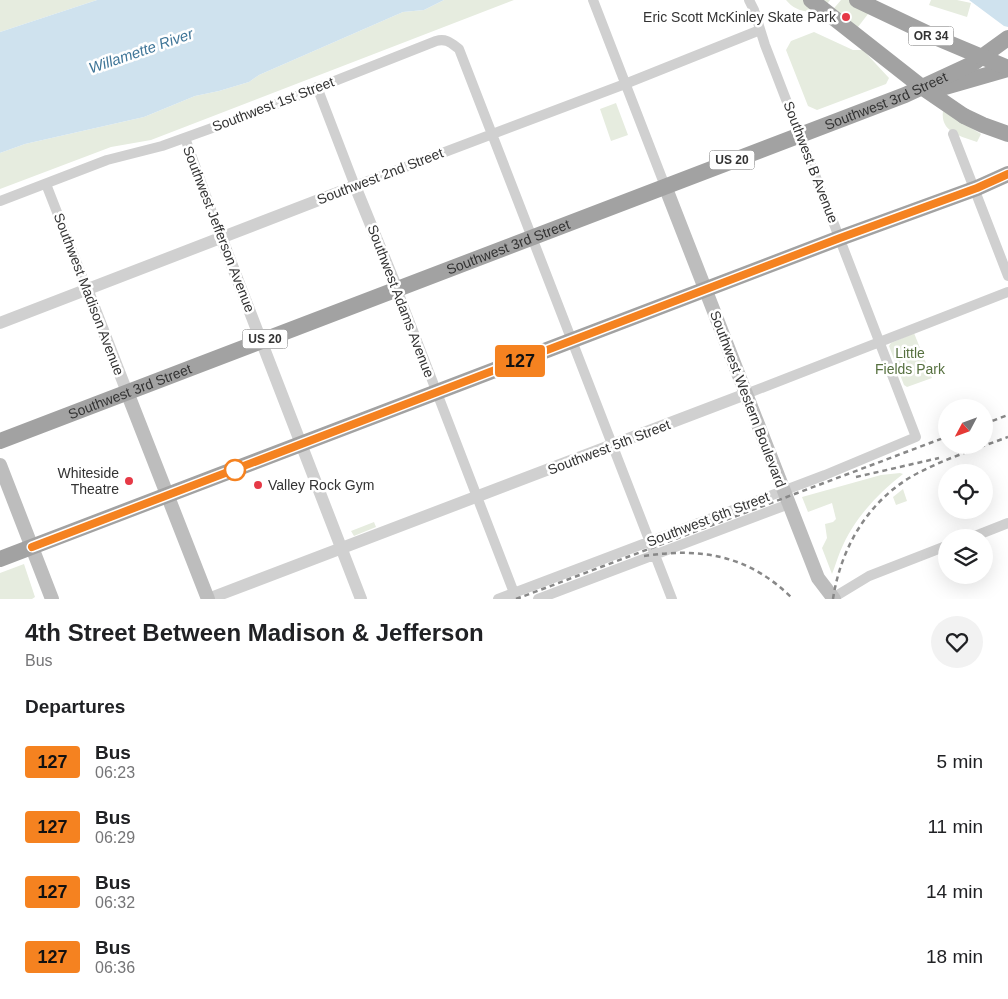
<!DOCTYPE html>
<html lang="en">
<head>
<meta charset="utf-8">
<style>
  :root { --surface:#fff; --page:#f2f2f2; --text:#202124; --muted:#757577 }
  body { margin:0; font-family:Arial,sans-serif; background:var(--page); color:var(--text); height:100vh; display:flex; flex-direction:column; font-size:19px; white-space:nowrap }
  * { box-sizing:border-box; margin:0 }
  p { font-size:16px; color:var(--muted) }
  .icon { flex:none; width:28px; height:28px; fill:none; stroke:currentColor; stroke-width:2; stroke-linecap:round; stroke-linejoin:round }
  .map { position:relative; height:599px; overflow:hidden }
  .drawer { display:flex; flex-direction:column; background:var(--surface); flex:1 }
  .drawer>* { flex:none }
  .badge { padding:0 10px; border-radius:4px; font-size:18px; line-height:32px }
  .needle { width:32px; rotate:229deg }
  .tools { position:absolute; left:938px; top:399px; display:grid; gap:10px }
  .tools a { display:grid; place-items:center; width:55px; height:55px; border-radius:50%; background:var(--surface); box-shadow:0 5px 20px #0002; font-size:25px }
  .map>.badge { position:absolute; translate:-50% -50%; box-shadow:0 0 0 2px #fff }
  h2 { padding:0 25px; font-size:19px; line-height:45px }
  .round { display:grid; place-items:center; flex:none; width:52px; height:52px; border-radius:26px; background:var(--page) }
  .head { display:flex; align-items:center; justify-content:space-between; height:85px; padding:0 25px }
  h1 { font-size:24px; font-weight:600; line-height:38px }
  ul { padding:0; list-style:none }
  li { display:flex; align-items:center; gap:15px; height:65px; padding:0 25px }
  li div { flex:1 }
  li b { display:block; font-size:19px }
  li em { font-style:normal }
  li .badge { min-width:55px; font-weight:700; text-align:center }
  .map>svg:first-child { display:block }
  .green { fill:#e6ecdf }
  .water { fill:#cfe2ee }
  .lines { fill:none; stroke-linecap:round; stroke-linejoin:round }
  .minor { stroke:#d0d0d0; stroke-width:10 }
  .tertiary { stroke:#d0d0d0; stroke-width:12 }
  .secondary { stroke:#bdbdbd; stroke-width:14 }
  .trunk { stroke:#a2a2a2; stroke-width:16 }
  .rail { stroke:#888; stroke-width:2.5; stroke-dasharray:5 4; stroke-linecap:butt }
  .trunk-bridge { stroke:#a2a2a2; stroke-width:16 }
  .line-casing { stroke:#fff; stroke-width:11 }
  .line { stroke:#f58220; stroke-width:8 }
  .poi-dot { fill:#e63946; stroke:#fff; stroke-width:2 }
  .stop-dot { fill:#fff; stroke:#f58220; stroke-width:2.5 }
  .labels { text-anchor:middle; stroke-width:5; stroke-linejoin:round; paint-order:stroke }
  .shield { fill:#fff; stroke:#707070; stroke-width:1 }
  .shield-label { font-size:12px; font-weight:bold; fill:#333 }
  .poi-label { font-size:14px; fill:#333; stroke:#fff; text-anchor:end }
  .street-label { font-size:14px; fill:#333; stroke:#fff }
  .park-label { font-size:14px; fill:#56703f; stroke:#fff }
  .water-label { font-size:15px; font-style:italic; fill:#3f7597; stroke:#fff }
</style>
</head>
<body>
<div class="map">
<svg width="1008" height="599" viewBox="0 0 1008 599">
  <rect width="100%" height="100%" fill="#fff"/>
  <path class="green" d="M0,0H97L0,32Z
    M444,0H514L151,140L111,147L0,189V153L25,144L144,117L195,96L219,91L249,82L259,75L403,12L424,10Z
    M786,0H830C820,17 797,14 786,0Z
    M841,0H857L867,7L868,14L851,36L824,20Z
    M931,0H957L971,3L967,17L929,5Z
    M814,32L853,50H863L889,78L886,84L817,110L808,106L786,50L791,41Z
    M616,103L628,135L611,141L600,109Z
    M943,111L981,134L977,142C961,136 940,132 943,111Z
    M914,333L932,378L907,387L904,385L889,346L891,343Z
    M900,473L903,474C876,495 853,520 840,552C837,559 835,567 832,574L822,548L827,538L825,524L833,522L836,519L832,503L808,512L802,497L881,475Z
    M903,489L907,501L896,505L893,497Z
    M374,522L376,527L354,536L351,531Z
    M24,564L35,597L32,599H0V573Z"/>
  <path class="water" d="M97,0H444L424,10L403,12L259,75L249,82L219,91L195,96L144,117L25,144L0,153V32Z
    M969,0H1008V27L1004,26Z"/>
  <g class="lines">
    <path class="minor" d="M593,0L665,186
      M317,87L355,186L625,84L760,30
      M953,134L1008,276
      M185,138L221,237
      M46,184L87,289
      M0,201L107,160L162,146L251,114L436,41C446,38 451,43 459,49L672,599
      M397,289L516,598
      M746,394L1008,292
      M970,538L1008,523
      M498,599L825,475L916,437L765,45L754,10L749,0
      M538,599L789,504
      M831,599L869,576L946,546"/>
    <path class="tertiary" d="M221,237L361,599
      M87,289L127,392
      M0,323L355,186L397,289
      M208,599L746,394"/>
    <path class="secondary" d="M665,186L818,578L834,599
      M127,392L208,599
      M0,465L52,599"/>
    <g class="trunk">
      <path d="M938,89L1008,69"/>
      <path d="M964,116L983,125L1008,134"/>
      <path id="s1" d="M0,441L905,95L972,64L1008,38"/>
      <path d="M0,559L840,238L977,188L1008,174"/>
    </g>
    <path class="rail" d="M984,424L1008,415
      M856,477L939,458
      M644,556C703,547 750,556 793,599
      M516,599L946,437
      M833,599C841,546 870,498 918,473C947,458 978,448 1008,437"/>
    <path class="trunk-bridge" d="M811,0L923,88L964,116
      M857,0L937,38L1008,68"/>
  </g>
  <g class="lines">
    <defs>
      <path id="line" d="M32,547L840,238L977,188L1008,174"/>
    </defs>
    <use href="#line" class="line-casing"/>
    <use href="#line" class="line"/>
  </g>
  <g class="poi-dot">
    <circle cx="846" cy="17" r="5"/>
    <circle cx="129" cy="481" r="5"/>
    <circle cx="258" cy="485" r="5"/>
  </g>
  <circle class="stop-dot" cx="235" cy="470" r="10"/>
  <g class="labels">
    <g class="shield">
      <rect x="908.5" y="26.5" width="45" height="19" rx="4"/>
      <rect x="709.5" y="150.5" width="45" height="19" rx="4"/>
      <rect x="242.5" y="329.5" width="45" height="19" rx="4"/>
    </g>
    <g class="shield-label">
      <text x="931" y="40">OR 34</text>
      <text x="732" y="164">US 20</text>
      <text x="265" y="343">US 20</text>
    </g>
    <g class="poi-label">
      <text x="836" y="22">Eric Scott McKinley Skate Park</text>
      <text x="119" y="478">Whiteside<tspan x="119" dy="16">Theatre</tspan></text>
      <text x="268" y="490" text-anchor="start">Valley Rock Gym</text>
    </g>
    <g class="street-label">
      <text dy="5" stroke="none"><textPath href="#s1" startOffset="949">Southwest 3rd Street</textPath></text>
      <text transform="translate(273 104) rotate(-21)" y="5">Southwest 1st Street</text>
      <text transform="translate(811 162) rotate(69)" y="5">Southwest B Avenue</text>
      <text transform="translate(380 176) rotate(-21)" y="5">Southwest 2nd Street</text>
      <text transform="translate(219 229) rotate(69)" y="5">Southwest Jefferson Avenue</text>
      <text dy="5" stroke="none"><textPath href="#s1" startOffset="544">Southwest 3rd Street</textPath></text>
      <text transform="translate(89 294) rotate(69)" y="5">Southwest Madison Avenue</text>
      <text transform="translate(401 301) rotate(69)" y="5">Southwest Adams Avenue</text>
      <text dy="5" stroke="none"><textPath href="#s1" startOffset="139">Southwest 3rd Street</textPath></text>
      <text transform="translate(748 399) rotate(69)" y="5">Southwest Western Boulevard</text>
      <text transform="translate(609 447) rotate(-21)" y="5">Southwest 5th Street</text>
      <text transform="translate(708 519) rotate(-21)" y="5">Southwest 6th Street</text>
    </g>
    <g class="park-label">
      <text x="910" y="358">Little<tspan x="910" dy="16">Fields Park</tspan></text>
    </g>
    <g class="water-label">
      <text transform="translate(141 51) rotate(-19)" y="5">Willamette River</text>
    </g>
  </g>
</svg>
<div class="tools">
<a><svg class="needle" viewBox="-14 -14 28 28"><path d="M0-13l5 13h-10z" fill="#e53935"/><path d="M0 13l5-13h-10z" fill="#757577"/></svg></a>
<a><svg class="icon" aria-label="locate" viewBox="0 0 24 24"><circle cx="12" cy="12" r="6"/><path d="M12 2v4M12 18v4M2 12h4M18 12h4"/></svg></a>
<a><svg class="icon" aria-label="layers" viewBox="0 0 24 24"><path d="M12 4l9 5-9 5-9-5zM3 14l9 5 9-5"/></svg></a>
</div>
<b class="badge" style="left:520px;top:361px;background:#f58220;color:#111">127</b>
</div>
<section class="drawer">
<div class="head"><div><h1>4th Street Between Madison &amp; Jefferson</h1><p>Bus</p></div><a class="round"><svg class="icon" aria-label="heart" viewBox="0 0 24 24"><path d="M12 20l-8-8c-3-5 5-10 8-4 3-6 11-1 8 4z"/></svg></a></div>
<h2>Departures</h2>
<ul>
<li><span class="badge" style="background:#f58220;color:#111">127</span><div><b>Bus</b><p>06:23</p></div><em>5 min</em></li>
<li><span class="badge" style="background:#f58220;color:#111">127</span><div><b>Bus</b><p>06:29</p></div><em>11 min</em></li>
<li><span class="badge" style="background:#f58220;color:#111">127</span><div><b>Bus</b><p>06:32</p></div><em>14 min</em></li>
<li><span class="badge" style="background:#f58220;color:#111">127</span><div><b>Bus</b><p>06:36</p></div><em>18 min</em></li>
</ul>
</section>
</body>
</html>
